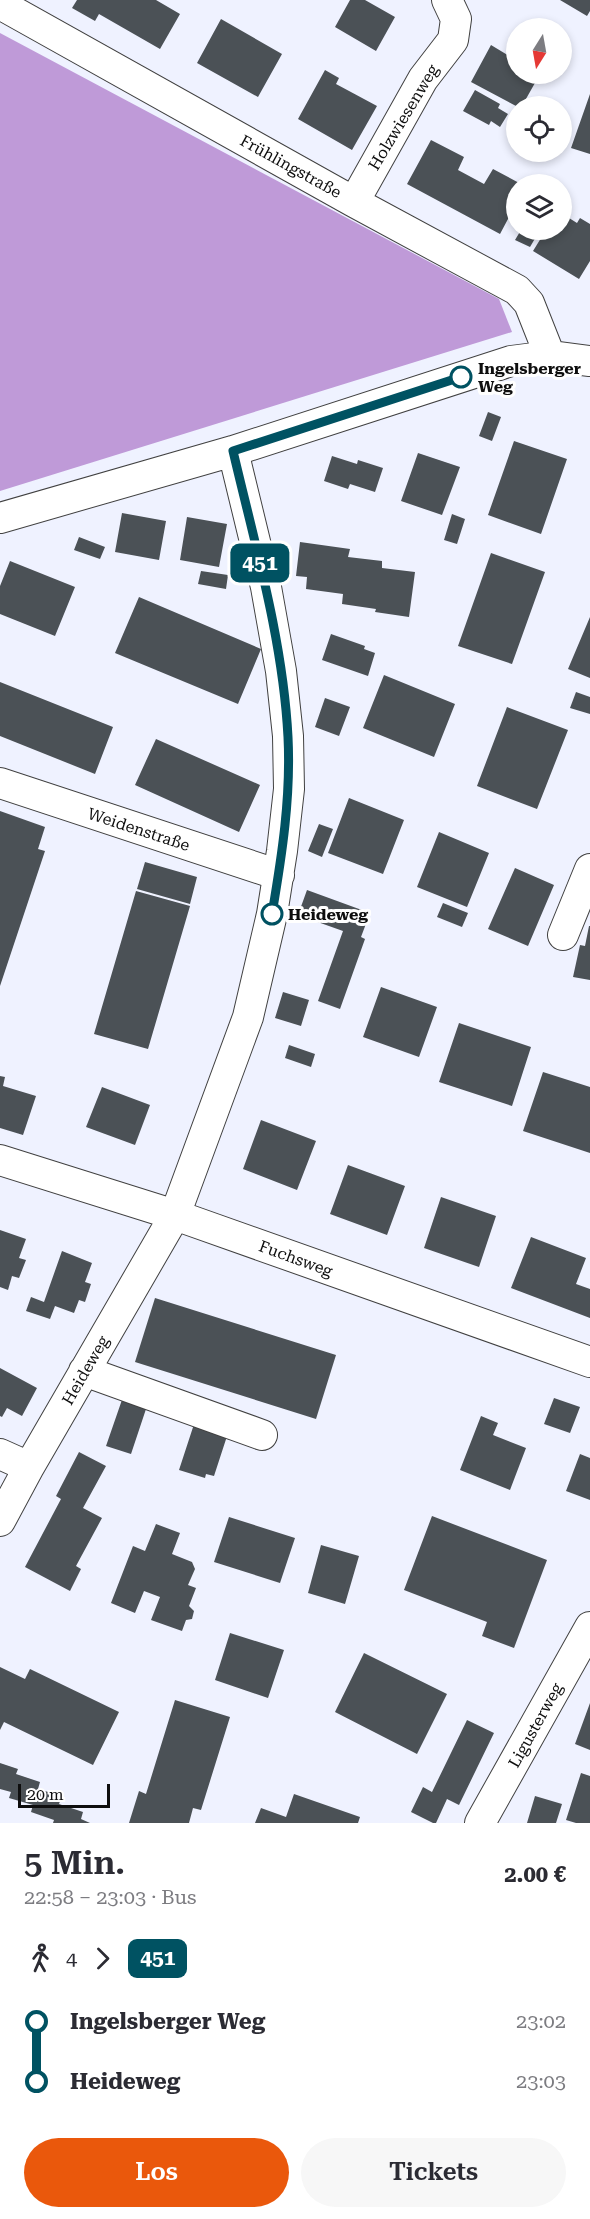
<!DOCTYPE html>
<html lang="de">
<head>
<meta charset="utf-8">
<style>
  :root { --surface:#fff; --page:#f7f7f7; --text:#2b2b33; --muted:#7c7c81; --accent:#ea580c }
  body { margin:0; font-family:"Roboto Serif",serif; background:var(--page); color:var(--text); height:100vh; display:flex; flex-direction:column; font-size:22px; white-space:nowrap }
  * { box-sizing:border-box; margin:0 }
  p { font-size:20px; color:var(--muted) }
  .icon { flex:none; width:33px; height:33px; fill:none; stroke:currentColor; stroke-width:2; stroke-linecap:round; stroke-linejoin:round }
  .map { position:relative; height:1823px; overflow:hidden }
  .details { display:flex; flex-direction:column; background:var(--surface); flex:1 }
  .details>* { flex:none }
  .badge { padding:0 12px; border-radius:9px; font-size:21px; line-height:39px }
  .needle { width:39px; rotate:191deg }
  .buttons { position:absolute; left:506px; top:18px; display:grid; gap:12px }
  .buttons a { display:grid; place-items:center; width:66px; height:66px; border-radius:50%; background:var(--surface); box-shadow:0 3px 9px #0003; font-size:30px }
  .scale { position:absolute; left:18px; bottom:15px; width:92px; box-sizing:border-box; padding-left:6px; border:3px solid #0e0e0e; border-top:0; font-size:16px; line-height:21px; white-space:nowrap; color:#0e0e0e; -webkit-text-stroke:4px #fff; paint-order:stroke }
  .map>.badge { position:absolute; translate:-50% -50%; box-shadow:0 0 0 3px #fff }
  .legs { display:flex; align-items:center; gap:9px; height:66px; padding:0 24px; font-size:20px }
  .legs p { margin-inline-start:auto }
  .summary { display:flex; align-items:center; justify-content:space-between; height:102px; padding:0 24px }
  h1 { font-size:33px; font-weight:600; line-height:45px }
  .cta { display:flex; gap:12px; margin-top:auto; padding:12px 24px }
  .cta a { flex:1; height:69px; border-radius:36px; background:var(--accent); color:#fff; font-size:24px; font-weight:600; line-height:69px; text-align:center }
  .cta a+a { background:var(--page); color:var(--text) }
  ul { padding:0 24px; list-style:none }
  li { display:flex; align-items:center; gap:21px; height:60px; font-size:22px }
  li i { display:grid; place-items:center; width:9px; height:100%; margin:0 8px; background:currentColor }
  li i::after { content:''; width:15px; height:15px; margin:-8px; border:4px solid; border-radius:50%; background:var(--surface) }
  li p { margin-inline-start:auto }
  li:first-child i { background:linear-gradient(#0000 50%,currentColor 0) }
  li:last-child i { background:linear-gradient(currentColor 50%,#0000 0) }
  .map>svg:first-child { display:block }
  .forest { fill:#bf9ad8 }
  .building { fill:#4b5156 }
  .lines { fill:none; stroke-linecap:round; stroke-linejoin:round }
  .minor-casing { stroke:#414141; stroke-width:32 }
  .minor { stroke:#fff; stroke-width:30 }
  .line-1-casing { stroke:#fff; stroke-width:14 }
  .line-1 { stroke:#005262; stroke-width:9 }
  .stop-1-dot { fill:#fff; stroke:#005262; stroke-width:3 }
  .labels { text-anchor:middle; stroke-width:6; stroke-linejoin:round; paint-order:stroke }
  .street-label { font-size:16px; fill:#0e0e0e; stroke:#fff }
  .stop-label { font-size:16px; font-weight:bold; fill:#0e0e0e; stroke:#fff; text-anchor:start }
</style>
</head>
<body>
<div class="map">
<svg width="590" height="1823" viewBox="0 0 590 1823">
  <rect width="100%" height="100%" fill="#eff2ff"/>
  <path class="forest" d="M0,33L499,299L512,332L0,491Z"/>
  <path class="building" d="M77,0H156L180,14L160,49L99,14L95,21L72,8Z
    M350,0H365L395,17L376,51L335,27Z
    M560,0H590V11L587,16Z
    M221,19L282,54L258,97L197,63Z
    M491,45L516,60V74H540L522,106H516L471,82Z
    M325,70L339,78L336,84L377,106L352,150L298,119Z
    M475,90L500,104L498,108L508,114L500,127L491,121L489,125L463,111Z
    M590,94V154L571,148Z
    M431,140L464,157L458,170L484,184L493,169L521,184H516V204L500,234L407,184Z
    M561,213L577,223L580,218L590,224V261L579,279L533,251L546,230H561Z
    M521,230H540L530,247L515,240Z
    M488,412L501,417L492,441L479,436Z
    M514,441L567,459L541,534L488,515Z
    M418,453L460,467L442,515L401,501Z
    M332,456L357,464L358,460L383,468L375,492L350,484L348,489L324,481Z
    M122,513L166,521L159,560L115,552Z
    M452,514L465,519L457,544L444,540Z
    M187,517L227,524L219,567L180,560Z
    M79,537L105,547L100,559L74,550Z
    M300,542L350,549L348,557L382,561V568L415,572L409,617L375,612L376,609L342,604L343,594L306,589L307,577L296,576Z
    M491,553L545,572L512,664L458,646Z
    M10,561L75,587L55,636L0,614V586Z
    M201,571L228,575L226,589L198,584Z
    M139,597L261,649L238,704L115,653Z
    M590,617V678L568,669Z
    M331,634L365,646L364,649L375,653L368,676L322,660Z
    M384,675L455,704L434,757L363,728Z
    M0,682L113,727L95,774L0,736Z
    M576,692L590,697V714L570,708Z
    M325,698L350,707L339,736L315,727Z
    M507,707L568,730L537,809L477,786Z
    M156,739L260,785L239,832L135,785Z
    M349,798L404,820L383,874L328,853Z
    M0,811L45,827L38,849L45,851L0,986Z
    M319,824L333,829L322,857L308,851Z
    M439,832L489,853L467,907L417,887Z
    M145,862L197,877L190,904L137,889Z
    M515,868L554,885L528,946L488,929Z
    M307,890L370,913L361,937L365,939L340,1009L318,1001L343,931L298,915Z
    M136,891L190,906L148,1049L94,1034Z
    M443,903L468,913L462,927L437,917Z
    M589,926H590V980L573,977L580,945L585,946Z
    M381,987L437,1007L419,1057L363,1037Z
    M283,992L309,1000L301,1026L275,1018Z
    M459,1023L531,1047L512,1106L439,1082Z
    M289,1045L315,1054L311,1067L285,1058Z
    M543,1072L590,1087V1153L523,1131Z
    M0,1076L5,1077L3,1086L36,1096L23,1135L0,1128Z
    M102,1087L150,1105L135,1145L86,1127Z
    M261,1120L316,1141L297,1190L243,1169Z
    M348,1165L405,1186L387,1235L330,1214Z
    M441,1197L496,1216L479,1267L424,1248Z
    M0,1230L26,1239L19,1258L26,1260L19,1278L12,1276L8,1290L0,1287Z
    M531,1237L586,1258L576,1284L590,1289V1318L511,1288Z
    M62,1251L92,1263L85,1282L91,1284L85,1302L79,1300L74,1313L55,1306L50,1319L26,1311L31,1297L44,1302Z
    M155,1298L336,1355L316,1419L135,1362Z
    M0,1368L37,1388L22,1416L7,1408L2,1417L0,1416Z
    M124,1394L148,1403L131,1454L106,1446Z
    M554,1398L580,1407L570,1433L544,1424Z
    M481,1416L498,1423L493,1435L526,1448L510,1490L460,1470Z
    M196,1418L229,1430L214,1476L206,1474L205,1478L179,1470Z
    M79,1452L106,1466L83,1508L102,1518L76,1566L81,1569L70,1591L25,1567L61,1499L56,1496Z
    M580,1454L590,1458V1500L566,1491Z
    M432,1516L547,1560L514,1648L482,1636L487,1622L404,1590Z
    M229,1517L295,1538L280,1583L214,1562Z
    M156,1524L180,1533L172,1554L192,1562L195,1569L188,1585L196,1588L189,1606L194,1611L192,1619L186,1620L182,1631L151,1620L160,1597L144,1591L135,1613L111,1603L133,1546L145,1551Z
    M321,1545L359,1556L345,1604L308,1593Z
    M230,1633L284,1650L268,1698L215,1680Z
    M364,1653L447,1694L417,1754L335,1712Z
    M0,1667L25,1679L30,1669L119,1712L93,1765L4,1722L0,1730Z
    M175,1700L230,1717L201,1810L193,1808L189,1823H129L139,1791L146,1794Z
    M590,1703V1750L575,1744Z
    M467,1720L494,1733L459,1805L447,1799L436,1823H433L411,1812L423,1787L432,1792Z
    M0,1763L18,1769L16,1774L40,1782L38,1789L62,1796L59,1804L83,1812L81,1819L90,1823H53L54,1820L31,1812L33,1805L9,1798L11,1792L0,1789Z
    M581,1773L590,1776V1823H576L566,1820Z
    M294,1794L360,1817L358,1823H255L261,1808L286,1817Z
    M535,1796L562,1804L556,1823H527Z"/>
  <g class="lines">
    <defs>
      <path id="minor" d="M0,4L354,202L517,290L529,303L550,356
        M354,202L423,79L453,40L456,19L447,0
        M0,518L233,451L511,361L550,356L590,361
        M0,783L279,875
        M563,935L590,869
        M0,1160L175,1215L590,1362
        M84,1371L262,1435
        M0,1454L29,1467
        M0,1521L29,1467L175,1215L248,1017L272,914L282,851L289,789L288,736L281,671L266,587L233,451
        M480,1823L590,1627"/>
    </defs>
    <use href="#minor" class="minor-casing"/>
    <use href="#minor" class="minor"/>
  </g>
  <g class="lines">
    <defs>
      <path id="line-1" d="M272,914C282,855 291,797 288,737C283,640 255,545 233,451L461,377"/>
    </defs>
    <use href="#line-1" class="line-1-casing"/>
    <use href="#line-1" class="line-1"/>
  </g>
  <g class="stop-1-dot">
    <circle cx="461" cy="377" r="10"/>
    <circle cx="272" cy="914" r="10"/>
  </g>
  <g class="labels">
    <g class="street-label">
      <text transform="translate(403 117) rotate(-59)" y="6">Holzwiesenweg</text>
      <text transform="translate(291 166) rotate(29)" y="6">Frühlingstraße</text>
      <text transform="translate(139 829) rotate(18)" y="6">Weidenstraße</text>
      <text transform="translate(296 1258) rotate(20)" y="6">Fuchsweg</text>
      <text transform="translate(85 1370) rotate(-60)" y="6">Heideweg</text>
      <text transform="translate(535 1725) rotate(-61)" y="6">Ligusterweg</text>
    </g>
    <g class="stop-label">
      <text x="478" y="374">Ingelsberger<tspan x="478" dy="18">Weg</tspan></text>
      <text x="288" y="920">Heideweg</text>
    </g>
  </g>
</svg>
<div class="buttons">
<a><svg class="needle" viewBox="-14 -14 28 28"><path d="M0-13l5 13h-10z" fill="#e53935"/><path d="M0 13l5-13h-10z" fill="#7c7c81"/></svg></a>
<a><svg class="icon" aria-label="locate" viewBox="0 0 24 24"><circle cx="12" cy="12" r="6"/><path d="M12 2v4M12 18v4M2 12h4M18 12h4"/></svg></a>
<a><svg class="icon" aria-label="layers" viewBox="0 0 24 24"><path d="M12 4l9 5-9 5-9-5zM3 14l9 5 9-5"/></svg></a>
</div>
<div class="scale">20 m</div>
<b class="badge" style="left:260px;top:563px;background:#005262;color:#fff">451</b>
</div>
<section class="details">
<div class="summary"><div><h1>5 Min.</h1><p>22:58 – 23:03 · Bus</p></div><b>2.00 €</b></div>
<div class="legs"><svg class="icon" aria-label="walk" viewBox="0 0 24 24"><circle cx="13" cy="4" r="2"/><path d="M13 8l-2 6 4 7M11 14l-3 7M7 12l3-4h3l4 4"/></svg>4<svg class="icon" aria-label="forward" viewBox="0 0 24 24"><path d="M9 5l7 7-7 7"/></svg><b class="badge" style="background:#005262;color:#fff">451</b></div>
<ul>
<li><i style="color:#005262"></i><b>Ingelsberger Weg</b><p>23:02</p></li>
<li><i style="color:#005262"></i><b>Heideweg</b><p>23:03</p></li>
</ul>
<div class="cta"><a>Los</a><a>Tickets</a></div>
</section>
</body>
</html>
